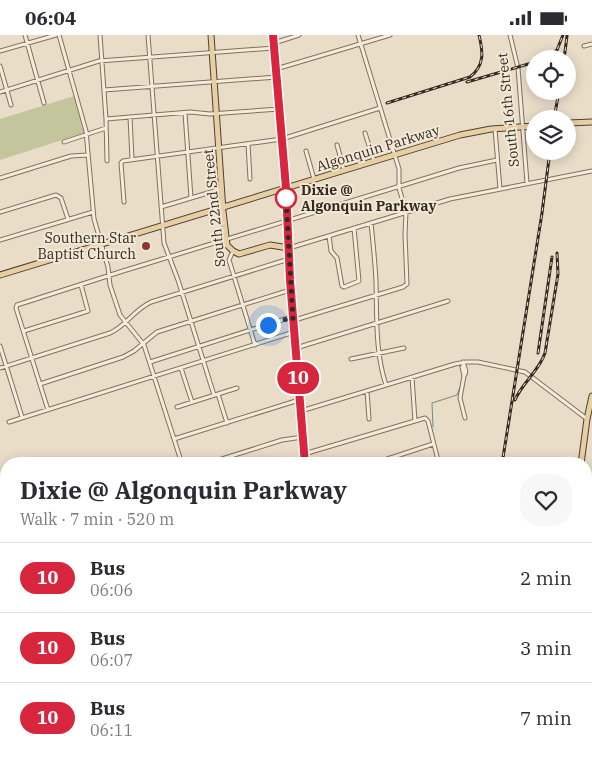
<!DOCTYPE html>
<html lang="en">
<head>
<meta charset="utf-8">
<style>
  :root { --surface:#fff; --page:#f7f7f7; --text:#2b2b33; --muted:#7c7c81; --line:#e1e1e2 }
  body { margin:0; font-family:"IBM Plex Serif",serif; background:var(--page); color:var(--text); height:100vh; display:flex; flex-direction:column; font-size:19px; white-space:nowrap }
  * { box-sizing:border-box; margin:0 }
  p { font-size:16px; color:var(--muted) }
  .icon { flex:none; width:28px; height:28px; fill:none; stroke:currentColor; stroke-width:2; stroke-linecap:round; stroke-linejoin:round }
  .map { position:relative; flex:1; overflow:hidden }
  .drawer { position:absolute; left:0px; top:422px; width:592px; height:306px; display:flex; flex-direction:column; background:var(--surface); border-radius:20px 20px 0 0; box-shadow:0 2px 12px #0003 }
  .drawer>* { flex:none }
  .badge { padding:0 10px; border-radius:16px; font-size:18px; line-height:32px }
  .controls { position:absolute; left:526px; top:15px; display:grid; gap:10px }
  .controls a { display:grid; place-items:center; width:50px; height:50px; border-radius:50%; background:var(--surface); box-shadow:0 2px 12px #0003; font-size:25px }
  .you { position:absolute; width:25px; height:25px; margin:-12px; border:4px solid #fff; border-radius:50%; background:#1a73e8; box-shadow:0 0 0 8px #1a73e833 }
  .map>.badge { position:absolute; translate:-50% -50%; box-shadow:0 0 0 2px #fff }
  .round { display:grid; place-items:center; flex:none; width:52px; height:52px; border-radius:20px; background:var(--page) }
  .overview { display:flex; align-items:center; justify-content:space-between; height:85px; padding:0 20px }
  h1 { font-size:24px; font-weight:700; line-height:38px }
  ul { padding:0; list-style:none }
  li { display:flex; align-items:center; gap:15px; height:70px; padding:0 20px; border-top:1px solid var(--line) }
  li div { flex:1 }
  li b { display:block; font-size:19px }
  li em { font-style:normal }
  li .badge { min-width:55px; font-weight:700; text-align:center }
  .status { display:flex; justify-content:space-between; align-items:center; height:35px; padding:0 25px; background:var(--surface); direction:ltr }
  .status svg { height:14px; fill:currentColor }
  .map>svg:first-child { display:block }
  .green { fill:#c3c69d }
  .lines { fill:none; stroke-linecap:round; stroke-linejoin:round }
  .stream { stroke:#708b83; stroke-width:1 }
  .minor-casing { stroke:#82705f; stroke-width:5 }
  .major-casing { stroke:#513f32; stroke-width:7 }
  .minor { stroke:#f5ebda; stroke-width:3 }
  .major { stroke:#e7cfa4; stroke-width:5 }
  .rail-casing { stroke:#352921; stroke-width:3 }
  .rail { stroke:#f1e8d6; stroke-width:1; stroke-dasharray:4; stroke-linecap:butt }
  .line-casing { stroke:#fff; stroke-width:11 }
  .line { stroke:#d7263d; stroke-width:8 }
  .walk { stroke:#352921; stroke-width:5; stroke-dasharray:0 9 }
  .stop-dot { fill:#fff; stroke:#d7263d; stroke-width:2.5 }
  .poi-dot { fill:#8a363b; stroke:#f1e8d6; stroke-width:2 }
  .labels { text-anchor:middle; stroke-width:4; stroke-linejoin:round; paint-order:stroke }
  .street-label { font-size:14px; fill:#352921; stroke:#f1e8d6 }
  .stop-label { font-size:14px; font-weight:bold; fill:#352921; stroke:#f1e8d6; text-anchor:start }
  .poi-label { font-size:14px; fill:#352921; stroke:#f1e8d6; text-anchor:end }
</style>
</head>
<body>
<div class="status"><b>06:04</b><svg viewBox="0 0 49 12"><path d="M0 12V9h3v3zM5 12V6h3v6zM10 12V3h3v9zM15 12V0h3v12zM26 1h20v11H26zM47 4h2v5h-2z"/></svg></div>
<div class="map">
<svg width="592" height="728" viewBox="0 0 592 728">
  <rect width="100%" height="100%" fill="#e9ddc8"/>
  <path class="green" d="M74,61L84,98L0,125V84Z
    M592,696V728H552L551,723L586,722V697Z"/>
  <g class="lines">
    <path class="stream" d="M453,331L459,330L462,331
      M433,392L432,368L457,360L460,352"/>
    <defs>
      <path id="minor" d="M25,0L44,68
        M59,0L86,96L94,184L108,232L110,250L120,280L144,310L182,429
        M100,0L106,84L107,126
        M148,0L164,208L178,245L214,360
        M273,0L289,213L450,164L592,136
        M510,0L518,33L527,148
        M274,8L299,0
        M584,11L592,9
        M0,16L56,0
        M0,31L11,70
        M276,34L390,0
        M104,55L277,42
        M0,57L99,26L274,13
        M185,78L191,163L221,154
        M130,82L132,124
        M106,84L190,77L210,79L280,74
        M495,94L500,154
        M365,98L374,126
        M64,107L106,93
        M248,109L250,144
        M337,110L344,135
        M306,116L314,144
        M0,143L71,121L88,120
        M124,167L121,128L123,126L282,104L380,73
        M161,172L191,163
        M0,177L56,160L61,163L68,184
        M371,188C373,207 375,227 376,246C377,281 375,317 386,350
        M329,201L331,216L337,223L342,251L344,252L359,246L354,193
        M0,205L93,177
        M233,216L229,225L255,310
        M24,296L88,276L81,250
        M0,311L22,382
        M296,313L448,266
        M351,324L404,313
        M150,327L285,284L290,283L298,284L311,280L403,252L407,249L405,199L406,177L399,153V134L358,0
        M463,327C464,332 468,336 464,341L462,332L464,330
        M0,333L110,298C126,291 135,274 151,267L289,224
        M181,333L192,367
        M464,341L460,363L465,383
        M412,342L415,386
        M40,349L123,322L134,316L157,297L290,255
        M367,356L369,384
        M218,359L227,388
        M177,372L237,353
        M48,375L16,273L17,270L123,236L459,133L497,125
        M301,376L455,329L466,327H478L525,337L587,384
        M9,387L294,297
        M174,404L299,365
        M304,419L425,383L428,386L439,429
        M206,429L282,405L303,402
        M372,429L433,409
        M586,454L592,455
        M0,509L6,510
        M586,511L592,515
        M586,581L592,586
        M592,618L586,660L588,664L592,666
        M117,722L118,728
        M290,722V728
        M312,728L328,723"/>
      <path id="major" d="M211,0L223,176L227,210L233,216L239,219L270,210L289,213L290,245L305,429
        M568,88L592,87
        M0,240L460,100L491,94L535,91
        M581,429L587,384L592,361
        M328,722L329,728
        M543,728L544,722"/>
    </defs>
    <use href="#minor" class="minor-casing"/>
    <use href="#major" class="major-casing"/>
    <use href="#minor" class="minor"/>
    <use href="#major" class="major"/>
    <defs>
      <path id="rail" d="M545,24L557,15L563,0
        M564,24L567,1
        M467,47L535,27
        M387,68L470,42C485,30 483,17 479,0
        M554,84L559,56
        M538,318L552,222
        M515,365C522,348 539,336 545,318L558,239L557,218
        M502,429L542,178L550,116
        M0,635L6,636
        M0,650L5,669L6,691
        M15,722L16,728
        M460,728L464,722"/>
    </defs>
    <use href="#rail" class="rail-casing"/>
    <use href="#rail" class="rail"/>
  </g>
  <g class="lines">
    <defs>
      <path id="line" d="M273,0L286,153L290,245L305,429"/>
    </defs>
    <use href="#line" class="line-casing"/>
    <use href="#line" class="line"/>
    <path class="walk" d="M268,290L290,283L293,284L286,163"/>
  </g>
  <circle class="stop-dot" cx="286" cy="163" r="10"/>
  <circle class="poi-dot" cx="146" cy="211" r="5"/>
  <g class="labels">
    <g class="street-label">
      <text transform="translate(508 75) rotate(-96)" y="5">South 16th Street</text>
      <text transform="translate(378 113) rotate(-17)" y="5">Algonquin Parkway</text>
      <text transform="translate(214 173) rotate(-96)" y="5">South 22nd Street</text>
    </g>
    <g class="stop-label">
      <text x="301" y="160">Dixie @<tspan x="301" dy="16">Algonquin Parkway</tspan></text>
    </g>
    <g class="poi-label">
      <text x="136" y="208">Southern Star<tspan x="136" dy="16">Baptist Church</tspan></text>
    </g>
  </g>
</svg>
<div class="controls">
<a><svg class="icon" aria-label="locate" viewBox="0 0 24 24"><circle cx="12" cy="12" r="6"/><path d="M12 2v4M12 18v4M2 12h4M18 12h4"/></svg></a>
<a><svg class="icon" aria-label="layers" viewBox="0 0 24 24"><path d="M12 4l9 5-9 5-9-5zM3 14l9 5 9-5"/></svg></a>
</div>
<div class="you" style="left:268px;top:290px"></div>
<b class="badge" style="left:298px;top:343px;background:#d7263d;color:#fff">10</b>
<section class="drawer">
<div class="overview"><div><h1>Dixie @ Algonquin Parkway</h1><p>Walk · 7 min · 520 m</p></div><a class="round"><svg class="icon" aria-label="heart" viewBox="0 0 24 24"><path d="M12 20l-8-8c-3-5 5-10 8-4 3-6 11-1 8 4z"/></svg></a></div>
<ul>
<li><span class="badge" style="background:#d7263d;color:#fff">10</span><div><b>Bus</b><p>06:06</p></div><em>2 min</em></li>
<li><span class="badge" style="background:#d7263d;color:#fff">10</span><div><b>Bus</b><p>06:07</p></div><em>3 min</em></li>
<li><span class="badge" style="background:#d7263d;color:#fff">10</span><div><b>Bus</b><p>06:11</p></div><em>7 min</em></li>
</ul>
</section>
</div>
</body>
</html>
